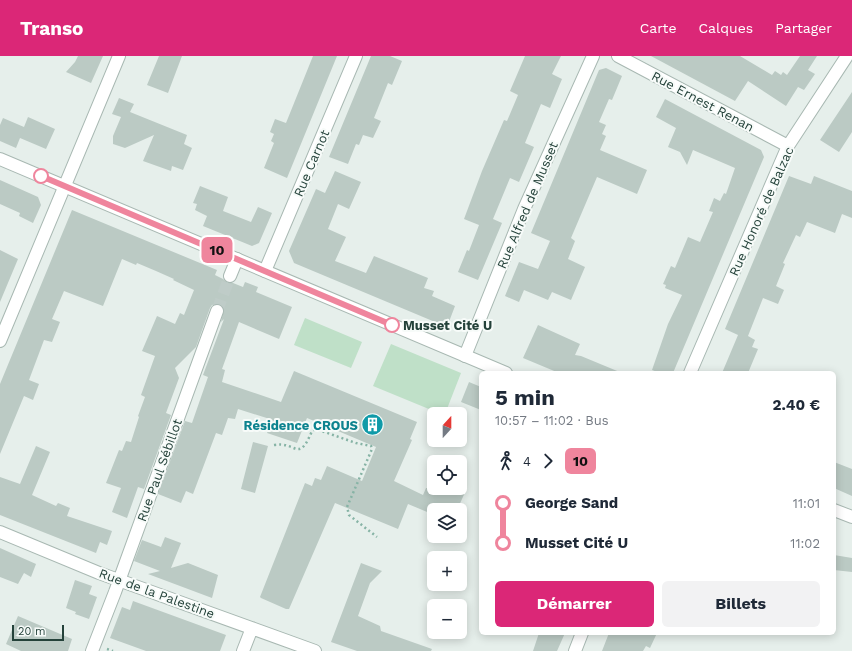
<!DOCTYPE html>
<html lang="fr">
<head>
<meta charset="utf-8">
<style>
  :root { --surface:#fff; --page:#f2f2f3; --text:#1f2937; --muted:#747a83; --accent:#db2777 }
  body { margin:0; font-family:"Work Sans",sans-serif; background:var(--page); color:var(--text); height:100vh; display:flex; flex-direction:column; font-size:15px; white-space:nowrap }
  * { box-sizing:border-box; margin:0 }
  p { font-size:13px; color:var(--muted) }
  .icon { flex:none; width:22px; height:22px; fill:none; stroke:currentColor; stroke-width:2; stroke-linecap:round; stroke-linejoin:round }
  .map { position:relative; flex:1; overflow:hidden }
  .details { position:absolute; left:479px; top:315px; width:357px; height:264px; display:flex; flex-direction:column; background:var(--surface); border-radius:6px; box-shadow:0 2px 10px #0003 }
  .details>* { flex:none }
  .badge { padding:0 8px; border-radius:6px; font-size:14px; line-height:26px }
  .needle { width:26px; rotate:21deg }
  .buttons { position:absolute; left:427px; top:351px; display:grid; gap:8px }
  .buttons a { display:grid; place-items:center; width:40px; height:40px; border-radius:6px; background:var(--surface); box-shadow:0 2px 10px #0003; font-size:20px }
  .scale { position:absolute; left:12px; bottom:10px; width:52px; box-sizing:border-box; padding-left:4px; border:2px solid #24423a; border-top:0; font-size:11px; line-height:14px; white-space:nowrap; color:#24423a; -webkit-text-stroke:3px #f7fbf9; paint-order:stroke }
  .map>.badge { position:absolute; translate:-50% -50%; box-shadow:0 0 0 2px #fff }
  .legs { display:flex; align-items:center; gap:6px; height:44px; padding:0 16px; font-size:13px }
  .legs p { margin-inline-start:auto }
  .overview { display:flex; align-items:center; justify-content:space-between; height:68px; padding:0 16px }
  h1 { font-size:22px; font-weight:700; line-height:30px }
  .cta { display:flex; gap:8px; margin-top:auto; padding:8px 16px }
  .cta a { flex:1; height:46px; border-radius:6px; background:var(--accent); color:#fff; font-size:16px; font-weight:700; line-height:46px; text-align:center }
  .cta a+a { background:var(--page); color:var(--text) }
  ul { padding:0 16px; list-style:none }
  li { display:flex; align-items:center; gap:14px; height:40px; font-size:15px }
  li i { display:grid; place-items:center; width:6px; height:100%; margin:0 5px; background:currentColor }
  li i::after { content:''; width:10px; height:10px; margin:-5px; border:3px solid; border-radius:50%; background:var(--surface) }
  li p { margin-inline-start:auto }
  li:first-child i { background:linear-gradient(#0000 50%,currentColor 0) }
  li:last-child i { background:linear-gradient(currentColor 50%,#0000 0) }
  header { display:flex; align-items:center; gap:24px; box-sizing:border-box; height:56px; padding:0 20px; background:var(--accent); color:#fff }
  header strong { font-size:19px }
  nav { display:flex; gap:22px; margin-inline-start:auto; font-size:14px }
  .map>svg:first-child { display:block }
  .green { fill:#bfe0c8 }
  .building { fill:#bbcac4 }
  .lines { fill:none; stroke-linecap:round; stroke-linejoin:round }
  .minor-tunnel { stroke:#bfccc8; stroke-width:12; stroke-dasharray:12 6; stroke-linecap:butt }
  .minor-casing { stroke:#a8b8b2; stroke-width:14 }
  .tertiary-casing { stroke:#a8b8b2; stroke-width:14 }
  .path { stroke:#86b3a5; stroke-width:2.5; stroke-dasharray:2 3; stroke-linecap:butt }
  .minor { stroke:#fff; stroke-width:12 }
  .tertiary { stroke:#fff; stroke-width:12 }
  .line-1-casing { stroke:#fff; stroke-width:9 }
  .line-1 { stroke:#ef859d; stroke-width:6 }
  .stop-1-dot { fill:#fff; stroke:#ef859d; stroke-width:2 }
  .labels { text-anchor:middle; stroke-width:4; stroke-linejoin:round; paint-order:stroke }
  .street-label { font-size:13px; fill:#24423a; stroke:#f7fbf9 }
  .stop-label { font-size:13px; font-weight:bold; fill:#24423a; stroke:#f7fbf9; text-anchor:start }
  .culture-label { font-size:13px; font-weight:bold; fill:#0d838f; stroke:#f7fbf9; text-anchor:end }
</style>
</head>
<body>
<header>
<strong>Transo</strong>
<nav><a>Carte</a><a>Calques</a><a>Partager</a></nav>
</header>
<div class="map">
<svg width="852" height="595" viewBox="0 0 852 595">
  <rect width="100%" height="100%" fill="#e6efeb"/>
  <path class="green" d="M305,262L362,286L351,312L294,289Z
    M391,288L461,317L445,358H441L373,330Z"/>
  <path class="building" d="M78,0H103L91,27L66,16L75,6Z
    M159,0H182L168,37L147,29Z
    M313,0H337L287,122L264,112L274,87L271,85L274,78L270,76L275,63L286,67Z
    M371,0H390L402,5L392,29L388,27L374,62L381,65L373,82L363,79L359,89L356,88L348,108L329,101Z
    M525,0H561L552,18L562,23L550,52L541,48L525,87L534,91L519,126L510,122L493,163L502,167L478,224L458,216L467,194L469,195L479,169L464,163L482,115L504,64L507,65L518,39L510,35Z
    M651,0H740L772,19L775,15L781,19L783,16L787,19L800,0H817L808,14L815,18L804,34L798,31L786,50L748,25L735,45Z
    M606,12L622,20L612,44L609,43L599,66L606,69L602,78L606,80L600,94L647,114L637,138L597,121L571,182L575,185L568,203L585,211L571,244L552,236L548,244L524,234L519,246L505,240L519,206L538,213L550,185L531,177L599,14Z
    M852,36V76L839,96L820,84Z
    M119,42L134,48L130,56L187,79L184,88L192,92L183,114L172,110L171,115L143,105L154,79L125,92L113,88V80L121,61L112,58Z
    M665,43L761,94L764,101L673,317H660L652,314L668,268L682,239L665,232L666,229L663,228L671,210L675,212L688,181L700,186L713,156L709,155L714,142L720,145L724,137L726,138L735,112L693,94L687,109L680,96L668,91L676,72L656,61Z
    M28,61L55,73L46,93L20,82L16,92L0,85V69L3,62L24,71Z
    M335,115L361,126L349,153L338,148L328,173L346,181L335,205L366,217L374,200L428,222L424,232L434,235L432,240L455,250L447,271L294,207L289,195L316,133L325,137Z
    M789,120L811,128L814,120L852,135V162L842,158L835,177L807,166L800,181L796,179L783,207L785,208L776,230L784,234L778,248L763,242L748,280L755,284L752,291L758,293L748,317H722L738,279L725,273Z
    M0,124L38,141L41,149L33,167L19,160L20,157L0,148Z
    M200,130L228,141L223,155L251,166L258,151L272,157L259,187L252,190L203,170L207,160L195,154L197,148L193,147Z
    M72,154L217,214L215,219L223,223L228,227H233L243,231L245,226L258,231L256,236L292,251L279,283L239,266L222,313L225,314L222,326L281,346L294,315L417,366L410,383L412,384L394,425L423,439L426,432H467L457,454H434L432,458L408,448L398,473L335,447L289,553H286L261,542L260,541L305,427L312,430L315,422L321,424L327,410L362,425L376,391L307,362L297,387L267,377L273,364L238,353L235,363L228,362L222,379L216,377L193,438L186,435L181,447L158,438L185,365L192,367L208,321L203,319L224,263L221,266L224,253L220,248H216L212,249L210,252L196,291L175,312L179,322L166,357L171,359L144,433L138,431L127,462L112,456L121,432L106,427L119,394L122,395L126,385L131,386L139,361L138,360L145,341L141,339L155,300L142,295L157,260L175,268L180,257L184,259L194,234L173,224L174,223L156,215L137,207L136,209L122,203L103,250L64,235L52,263L60,266L52,286L44,284L29,324L39,328L33,344L24,340L0,398V328Z
    M0,194L18,203L0,246Z
    M538,269L580,288L575,299L581,300L622,317H559L523,302Z
    M469,326L481,331V354L461,346Z
    M253,386L268,390L255,437L241,433Z
    M36,390L50,396L32,439L56,450L58,447L70,452L67,460L112,475L107,489L100,486L96,497L0,459V421L20,428Z
    M834,406L852,413V440L834,432Z
    M165,481L181,487L171,512L188,507L218,519L212,542L148,518L160,515L134,505L142,484L161,491Z
    M0,492L36,508L31,521L24,517L18,528L0,521Z
    M834,499L852,502V516L834,514Z
    M361,507L382,515L370,527L358,560L380,570L381,575L432,593L431,595H357L331,586Z
    M75,524L92,530L89,538L97,541L89,563L75,558L76,556L66,552Z
    M133,545L226,579L220,595H146L110,582L122,551L130,554Z
    M18,560L72,583L68,595H21L6,588Z
    M539,577H565L557,595H533Z
    M609,577H657L650,592L646,590L643,595H602Z"/>
  <g class="lines">
    <path class="minor-tunnel" d="M217,255L230,220"/>
    <defs>
      <path id="minor" d="M618,0L788,90
        M265,215L356,0
        M230,220L237,203
        M0,285L119,0
        M465,300L524,153L593,0
        M690,317L788,90L847,0
        M0,476L99,517L315,595
        M92,595L115,536L217,255
        M243,595L252,572
        M575,595L582,577"/>
      <path id="tertiary" d="M0,103L506,317
        M834,454L852,461"/>
    </defs>
    <use href="#minor" class="minor-casing"/>
    <use href="#tertiary" class="tertiary-casing"/>
    <path class="path" d="M274,389C297,385 298,408 312,375L316,373L356,387L371,390L372,393L347,451L349,459L377,481
      M107,593L113,595"/>
    <use href="#minor" class="minor"/>
    <use href="#tertiary" class="tertiary"/>
  </g>
  <g class="lines">
    <defs>
      <path id="line-1" d="M41,120L392,269"/>
    </defs>
    <use href="#line-1" class="line-1-casing"/>
    <use href="#line-1" class="line-1"/>
  </g>
  <defs>
    <symbol id="building-disc" viewBox="-11 -11 22 22"><circle r="9.5" fill="#0f9aa8" stroke="#f7fbf9"/><path d="M-4-6H4V6H1V3H-1V6H-4ZM-2.5-4.3h1.7v1.8h-1.7ZM.8-4.3h1.7v1.8H.8ZM-2.5-1h1.7V.8h-1.7ZM.8-1h1.7V.8H.8Z" fill="#fff"/></symbol>
  </defs>
  <g fill-rule="evenodd">
    <use href="#building-disc" x="360" y="356" width="25" height="25"/>
  </g>
  <g class="stop-1-dot">
    <circle cx="41" cy="120" r="7"/>
    <circle cx="392" cy="269" r="7"/>
  </g>
  <g class="labels">
    <g class="street-label">
      <text transform="translate(703 45) rotate(28)" y="5">Rue Ernest Renan</text>
      <text transform="translate(311 107) rotate(-67)" y="5">Rue Carnot</text>
      <text transform="translate(527 149) rotate(-67)" y="5">Rue Alfred de Musset</text>
      <text transform="translate(761 155) rotate(-66)" y="5">Rue Honoré de Balzac</text>
      <text transform="translate(159 414) rotate(-70)" y="5">Rue Paul Sébillot</text>
      <text transform="translate(157 537) rotate(20)" y="5">Rue de la Palestine</text>
    </g>
    <g class="stop-label">
      <text x="403" y="274">Musset Cité U</text>
    </g>
    <g class="culture-label">
      <text x="358" y="374">Résidence CROUS</text>
    </g>
  </g>
</svg>
<div class="buttons">
<a><svg class="needle" viewBox="-14 -14 28 28"><path d="M0-13l5 13h-10z" fill="#e53935"/><path d="M0 13l5-13h-10z" fill="#747a83"/></svg></a>
<a><svg class="icon" aria-label="locate" viewBox="0 0 24 24"><circle cx="12" cy="12" r="6"/><path d="M12 2v4M12 18v4M2 12h4M18 12h4"/></svg></a>
<a><svg class="icon" aria-label="layers" viewBox="0 0 24 24"><path d="M12 4l9 5-9 5-9-5zM3 14l9 5 9-5"/></svg></a>
<a>+</a>
<a>−</a>
</div>
<div class="scale">20 m</div>
<b class="badge" style="left:217px;top:194px;background:#ef859d;color:#111">10</b>
<section class="details">
<div class="overview"><div><h1>5 min</h1><p>10:57 – 11:02 · Bus</p></div><b>2.40 €</b></div>
<div class="legs"><svg class="icon" aria-label="walk" viewBox="0 0 24 24"><circle cx="13" cy="4" r="2"/><path d="M13 8l-2 6 4 7M11 14l-3 7M7 12l3-4h3l4 4"/></svg>4<svg class="icon" aria-label="forward" viewBox="0 0 24 24"><path d="M9 5l7 7-7 7"/></svg><b class="badge" style="background:#ef859d;color:#111">10</b></div>
<ul>
<li><i style="color:#ef859d"></i><b>George Sand</b><p>11:01</p></li>
<li><i style="color:#ef859d"></i><b>Musset Cité U</b><p>11:02</p></li>
</ul>
<div class="cta"><a>Démarrer</a><a>Billets</a></div>
</section>
</div>
</body>
</html>
